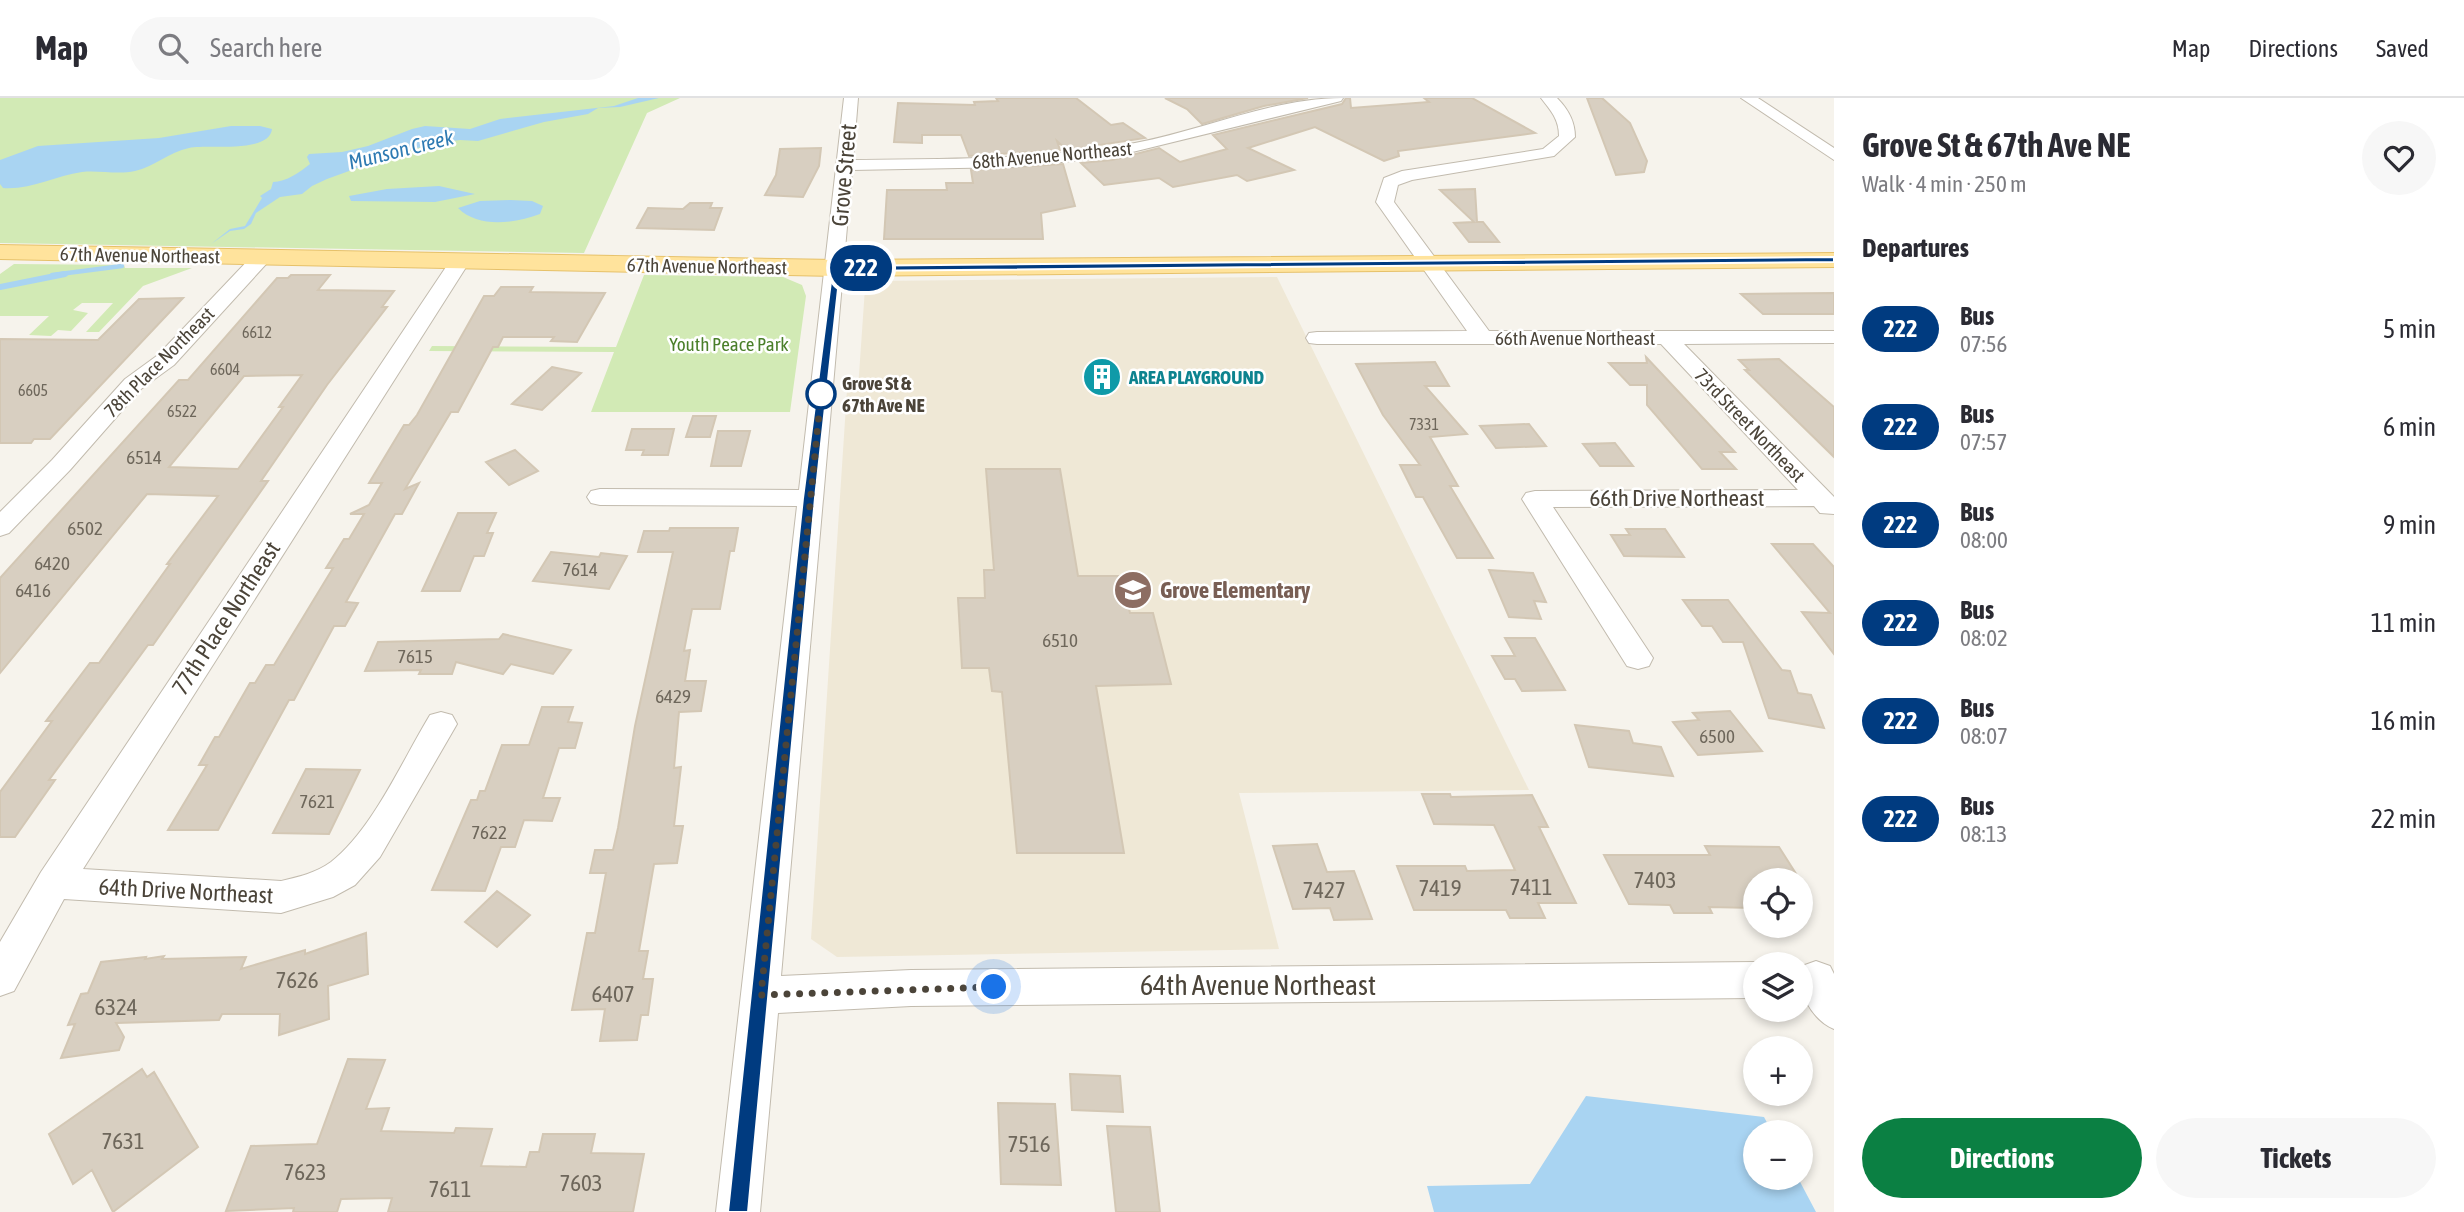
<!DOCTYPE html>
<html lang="en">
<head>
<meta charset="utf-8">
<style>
  :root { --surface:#fff; --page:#f7f7f7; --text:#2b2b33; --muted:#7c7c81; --line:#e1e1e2; --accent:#0b8043 }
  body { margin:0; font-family:"Asap Condensed",sans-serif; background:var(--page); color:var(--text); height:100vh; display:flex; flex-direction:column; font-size:26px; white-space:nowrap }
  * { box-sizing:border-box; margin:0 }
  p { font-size:23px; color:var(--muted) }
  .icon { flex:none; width:38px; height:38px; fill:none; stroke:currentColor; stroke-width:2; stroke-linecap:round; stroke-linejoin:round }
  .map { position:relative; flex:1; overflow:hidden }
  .drawer { display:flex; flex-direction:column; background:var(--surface); width:630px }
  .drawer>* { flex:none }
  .badge { padding:0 14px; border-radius:23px; font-size:24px; line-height:46px }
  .fabs { position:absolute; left:1743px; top:770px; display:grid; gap:14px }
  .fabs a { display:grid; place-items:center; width:70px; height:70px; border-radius:50%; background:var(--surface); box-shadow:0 4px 10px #0003; font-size:35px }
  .you { position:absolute; width:35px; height:35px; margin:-18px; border:5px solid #fff; border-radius:50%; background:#1a73e8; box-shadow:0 0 0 10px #1a73e833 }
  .map>.badge { position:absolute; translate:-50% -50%; box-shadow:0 0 0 4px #fff }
  h2 { padding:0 28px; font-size:26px; line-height:63px }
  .round { display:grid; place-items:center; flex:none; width:74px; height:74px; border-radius:37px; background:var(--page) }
  .head { display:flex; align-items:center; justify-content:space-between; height:119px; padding:0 28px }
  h1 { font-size:33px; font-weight:700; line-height:52px }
  .cta { display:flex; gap:14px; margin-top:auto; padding:14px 28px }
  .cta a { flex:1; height:80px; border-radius:42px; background:var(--accent); color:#fff; font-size:28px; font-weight:700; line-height:80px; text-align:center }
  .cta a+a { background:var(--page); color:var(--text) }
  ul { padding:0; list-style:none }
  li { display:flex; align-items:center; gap:21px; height:98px; padding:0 28px }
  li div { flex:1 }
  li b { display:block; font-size:26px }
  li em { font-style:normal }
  li .badge { min-width:77px; font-weight:700; text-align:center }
  header { display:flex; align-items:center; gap:42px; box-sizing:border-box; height:98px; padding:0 35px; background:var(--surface); border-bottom:2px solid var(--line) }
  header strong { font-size:33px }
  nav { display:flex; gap:38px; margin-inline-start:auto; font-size:24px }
  .search { width:490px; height:63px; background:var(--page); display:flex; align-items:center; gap:18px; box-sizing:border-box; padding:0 24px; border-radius:38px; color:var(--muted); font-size:26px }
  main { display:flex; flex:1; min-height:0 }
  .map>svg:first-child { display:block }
  .education { fill:#efe8d6 }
  .green { fill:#d2eab5 }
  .water { fill:#a9d4f2 }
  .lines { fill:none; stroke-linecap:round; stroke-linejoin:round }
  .stream-far1 { stroke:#a9d4f2; stroke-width:4.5 }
  .stream { stroke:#a9d4f2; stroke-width:6 }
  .building { fill:#d8cfc1; stroke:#d3c7b4; stroke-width:2; fill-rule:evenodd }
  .minor-casing { stroke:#c2bbae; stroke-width:2 }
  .major-casing { stroke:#e6c16a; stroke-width:2 }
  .minor { fill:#fff; fill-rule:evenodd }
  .major { fill:#ffe39c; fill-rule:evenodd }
  .line { fill:#003b80; stroke:#fff; stroke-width:2 }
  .walk { stroke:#4b4439; stroke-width:7; stroke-dasharray:0 12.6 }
  .stop-dot { fill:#fff; stroke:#003b80; stroke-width:3.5 }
  .labels { text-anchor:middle; stroke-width:5; stroke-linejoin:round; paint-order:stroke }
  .far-number-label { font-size:16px; fill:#6e675b }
  .far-street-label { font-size:19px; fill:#4b4439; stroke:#fff }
  .far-park-label { font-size:19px; fill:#4a7f2a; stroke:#fff }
  .far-culture-label { font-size:19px; font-weight:bold; fill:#0d838f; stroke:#fff; text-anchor:start }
  .far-stop-label { font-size:19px; font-weight:bold; fill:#4b4439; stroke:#fff; text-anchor:start }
  .number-label { font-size:19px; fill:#6e675b }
  .far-water-label { font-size:21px; font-style:italic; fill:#2e7ab2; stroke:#fff }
  .street-label { font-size:23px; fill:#4b4439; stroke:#fff }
  .education-label { font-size:23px; font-weight:bold; fill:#785e54; stroke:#fff; text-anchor:start }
  .near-number-label { font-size:23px; fill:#6e675b }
  .near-street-label { font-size:28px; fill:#4b4439; stroke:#fff }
</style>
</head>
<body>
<header>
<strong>Map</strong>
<div class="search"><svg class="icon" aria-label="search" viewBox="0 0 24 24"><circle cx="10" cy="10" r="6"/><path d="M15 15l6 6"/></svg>Search here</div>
<nav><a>Map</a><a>Directions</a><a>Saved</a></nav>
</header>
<main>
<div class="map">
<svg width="1834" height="1114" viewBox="0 0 1834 1114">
  <rect width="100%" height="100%" fill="#f6f3ec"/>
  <path class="education" d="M1277,179L1529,692L1239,695L1279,851L837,859L811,841L847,292L858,291L865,190L875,183Z"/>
  <path class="green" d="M0,0H680L647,15L584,155L0,145Z
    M14,166L124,167L125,170H192L143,188L99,234H86L113,205H82L73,212L88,215L71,233L58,232L51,238L29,237L49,218H0V176Z
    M644,177L783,179L802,187L806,198L790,314H591L614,254L429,253L432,248L616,249Z"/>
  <path class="water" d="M638,0H659L620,9L598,10L588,16L544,24L478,43L460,42L432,46L396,56L327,81L312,88L302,96L280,99L256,115L251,126L244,131L230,133L211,146L230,131L245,128L262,100L260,98L271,91L273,84C286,84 300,74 310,66L307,59L309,56L342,54L368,48L412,31L425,28L470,31L500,21L614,8Z
    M231,28H260L272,31C269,56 208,46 189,50C169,54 154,69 135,73C118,77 99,72 82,74C55,78 31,92 3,90L0,86V62L38,48L159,40Z
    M439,88L475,96L435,104L351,103L349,98L387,91Z
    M510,102L532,103L543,108L540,116C515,125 479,131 458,110L480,103Z
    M1586,998L1764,1019L1772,1034H1755V1080H1798L1816,1114H1434L1427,1088L1530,1086Z"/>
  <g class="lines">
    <path class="stream-far1" d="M52,177L122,168"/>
    <path class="stream" d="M0,189L65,176"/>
  </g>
  <path class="building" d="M996,0H1076L1111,27L1123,25L1145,40L1067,52L1057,43L1060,52L969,58L961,37H922V45L894,44L898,5L975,7L974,4L998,3Z
    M1165,0H1308L1264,8L1202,26L1187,11Z
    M1346,0H1350L1351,10L1429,4L1424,0H1472L1535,35L1398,53L1399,58L1384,63L1315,29L1248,50L1294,72L1247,83L1237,77L1173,89L1159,80L1104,87L1081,65L1112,62L1159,50L1180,64L1227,51L1213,37L1342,6Z
    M1587,0H1602L1630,25L1647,63L1644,74L1616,77Z
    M821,50L819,68L803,99L765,97L776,77L780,51Z
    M1063,66L1075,108L1041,115L1043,141H884L887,92H947L946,85H973L971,72Z
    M1475,91L1477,124H1483L1499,144H1469L1454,125L1474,124L1440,92Z
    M690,105H712L710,110H722L714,132L637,130L648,110L683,111Z
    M291,177H330L318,192L394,193L382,209H387L327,287L261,383H268L153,547H148L49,682H55L15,739H0V694L52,623H46L90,565H99L170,466H167L218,398L147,396L0,575V480L179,282H188L277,180H288ZM302,277L279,309H283L238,371L169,369L244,278Z
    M501,189H533L530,194L605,195L577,244L551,243L554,239H503L498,249H493L458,314H451L405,391L419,385L402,416H395L346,504L358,505L345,528H334L294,602H289L218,732H168L207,667H199L215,639H219L250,585H255L266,567H274L333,470H326L344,441H349L364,416H350L369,407L382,385H369L404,327H409L417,317L484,198H494Z
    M1834,195V216H1763L1741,196Z
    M183,200L50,341H34L31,345H0V241L98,242L139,201Z
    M1646,259L1735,354H1720L1736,371H1702L1647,307V287H1630L1609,265H1647Z
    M1779,261L1834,309V359L1745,272H1749L1739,262Z
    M1435,264L1449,288H1425L1467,336L1430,339L1458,388H1450L1493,460H1457L1423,399H1416L1400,367H1420L1383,317L1356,266Z
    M552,269L581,275L542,312L512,306Z
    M693,318H716L710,339H686Z
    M1529,326L1546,348L1496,350L1480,328Z
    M632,331H674L668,357H642L644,352H626Z
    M718,333H750L741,368H711Z
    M1615,345L1633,368H1600L1583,346Z
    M515,352L538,373L509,387L486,364Z
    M986,371H1060L1078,478H1121L1130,515H1153L1171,586L1096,588L1124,755H1017L1002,594L992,593L989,570H962L958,500H985L984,472H994Z
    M458,415H496L487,435H493L484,458H474L460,493H422Z
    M670,430H738L734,453H730L720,511H692L684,553L690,552L685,583H706L701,613L679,614L674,670L681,669L674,728H683L677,765L654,766L639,853H648L643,881H653L648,917H641L637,942L600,943L605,911L572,912L587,835H595L606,775H590L595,752H613L618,730L635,628L673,454H638L644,433H669Z
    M1626,431H1665L1684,459L1624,458L1611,437H1630Z
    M1772,446H1813L1834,469V556L1802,514L1830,515Z
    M551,454L599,459L601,455L627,458L609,491L533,483Z
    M1489,472L1533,475L1546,504L1534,503L1541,521L1509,519Z
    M1683,502H1728L1782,572L1790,573L1798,595L1811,597L1824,630L1769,620L1743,544H1723L1712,528H1702Z
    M503,536L571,552L553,576L511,566L503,576L456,564L452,576H419L421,572L365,573L378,544L499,541Z
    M1505,540H1535L1565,592L1522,593L1515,581H1505L1492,558H1515Z
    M542,609H573L568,624L582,625L575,650H559L543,700H560L552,723L524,722L515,749H501L485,793L432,792L471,702H477L480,693H485L502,647H529Z
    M1730,613L1762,653L1698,657L1673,624L1699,622L1693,615Z
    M1575,627L1629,633L1633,645L1661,649L1673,678L1589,669Z
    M306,671L360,672L329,736L273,735Z
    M1422,696H1450L1451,699L1532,697L1548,729H1539L1576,805H1538L1545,820H1510L1506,812H1414L1397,768H1465L1467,773L1515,772L1494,727L1434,726Z
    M1317,746L1327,774L1354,773L1372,821L1334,822L1330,810L1293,811L1273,748Z
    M1705,748L1779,749L1800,782H1755V810L1709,809L1712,815H1674L1670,807L1629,806L1604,757H1710Z
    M497,793L530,817L497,849L465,824Z
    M366,835L368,876L328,888L329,921L279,937L280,916H222L219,922L116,925L124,939L119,952L61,960L75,926L68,927L81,896L88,895L101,864L146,859L145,861L164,858L162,861L246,859L241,871L305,852V856Z
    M348,961L385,962L366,1011L389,1010L381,1033L454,1035L456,1030L492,1031L481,1068L526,1069L530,1054H539L543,1036H595L591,1055L644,1056L633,1114H388L392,1100L341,1101L337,1114H293L294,1110L226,1113L251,1048L317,1046Z
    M142,971L147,979L154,974L198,1049L113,1114L92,1072L73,1086L49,1036Z
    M1070,976L1120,978L1123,1014L1072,1012Z
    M998,1005L1055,1006L1061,1087L1001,1086Z
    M1107,1028L1150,1029L1160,1114H1116Z"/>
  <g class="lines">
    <defs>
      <path id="minor" d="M844,0H858L853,62C947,61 1042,62 1135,45C1205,32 1272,0 1343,0L1341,3L1112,59L1012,69L852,72L781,878L911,872L1755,864L1761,866H1755V900L911,908L778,915L760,1114H716L797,408L600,407L591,405L587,399L591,393L600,391L799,392Z
        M1541,0H1557C1568,11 1575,23 1575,39L1554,58L1412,82L1398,87L1394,104L1489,233H1834V245L1684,246L1834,399V416L1820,415L1814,408L1553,409L1653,560L1649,568L1638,571L1627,568L1522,401L1526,395L1535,393L1798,392L1661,246H1317L1309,245L1306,240L1309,235L1317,234L1467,233L1376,104L1384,80L1402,73L1543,51L1559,38C1559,21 1551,13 1541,0Z
        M1741,0H1758L1834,50V62Z
        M261,154L268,156L271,160L268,164L174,267L141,291L70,372L9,435L0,438V414L52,362L125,281L158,257L254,156Z
        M460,157L470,163L83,771L281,783C298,779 316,775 331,764C373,731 402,663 430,617L441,614L452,617L457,626L380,759L355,787L333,799L281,815L64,801L14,893L0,898V844L41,774L450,163Z
        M1816,863L1830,868L1834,876V931C1812,922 1795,892 1802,868Z"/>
      <path id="major" d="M0,147L836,162L1834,155V169L836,178L0,161Z"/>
    </defs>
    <use href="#minor" class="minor-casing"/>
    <use href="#major" class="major-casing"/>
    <use href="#minor" class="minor"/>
    <use href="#major" class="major"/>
  </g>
  <path class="line" d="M1834,159V164L840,173L815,400L748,1114H728L803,400L833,168Z"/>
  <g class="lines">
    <path class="walk" d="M821,296L761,897L994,889"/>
  </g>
  <defs>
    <symbol id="building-disc" viewBox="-11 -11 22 22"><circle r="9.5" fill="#0f9aa8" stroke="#fff"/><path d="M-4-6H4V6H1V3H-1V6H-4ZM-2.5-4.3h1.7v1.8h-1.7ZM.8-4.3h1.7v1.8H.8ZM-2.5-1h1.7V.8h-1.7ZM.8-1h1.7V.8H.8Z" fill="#fff"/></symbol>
    <symbol id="school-disc" viewBox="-11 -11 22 22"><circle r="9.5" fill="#8d6e63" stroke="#fff"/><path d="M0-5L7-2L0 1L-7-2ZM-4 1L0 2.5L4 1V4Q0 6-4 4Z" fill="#fff"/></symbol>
  </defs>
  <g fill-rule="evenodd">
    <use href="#building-disc" x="1080" y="257" width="44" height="44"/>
    <use href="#school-disc" x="1111" y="470" width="44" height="44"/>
  </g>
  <circle class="stop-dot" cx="821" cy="296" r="14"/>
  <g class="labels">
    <g class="far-number-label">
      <text x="257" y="240">6612</text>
      <text x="225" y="277">6604</text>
      <text x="33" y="298">6605</text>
      <text x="182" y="319">6522</text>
      <text x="1424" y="332">7331</text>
    </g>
    <g class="far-street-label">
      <text transform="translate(1052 57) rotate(-5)" y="7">68th Avenue Northeast</text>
      <text transform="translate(140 157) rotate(1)" y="7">67th Avenue Northeast</text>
      <text transform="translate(707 168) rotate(1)" y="7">67th Avenue Northeast</text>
      <text x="1575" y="247">66th Avenue Northeast</text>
      <text transform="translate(159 264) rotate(-45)" y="7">78th Place Northeast</text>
      <text transform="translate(1750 327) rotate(46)" y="7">73rd Street Northeast</text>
    </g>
    <g class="far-park-label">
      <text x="729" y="253">Youth Peace Park</text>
    </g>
    <g class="far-culture-label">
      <text x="1129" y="286">AREA PLAYGROUND</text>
    </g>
    <g class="far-stop-label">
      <text x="842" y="292">Grove St &amp;<tspan x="842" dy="22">67th Ave NE</tspan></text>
    </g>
    <g class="number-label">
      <text x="144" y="366">6514</text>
      <text x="85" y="437">6502</text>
      <text x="52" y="472">6420</text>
      <text x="580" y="478">7614</text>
      <text x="33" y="499">6416</text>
      <text x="1060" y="549">6510</text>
      <text x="415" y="565">7615</text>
      <text x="673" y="605">6429</text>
      <text x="1717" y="645">6500</text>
      <text x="317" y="710">7621</text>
      <text x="489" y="741">7622</text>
    </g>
    <g class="far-water-label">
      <text transform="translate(401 52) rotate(-14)" y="7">Munson Creek</text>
    </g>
    <g class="street-label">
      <text transform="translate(844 77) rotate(-85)" y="8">Grove Street</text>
      <text x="1677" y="408">66th Drive Northeast</text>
      <text transform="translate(226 520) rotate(-57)" y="8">77th Place Northeast</text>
      <text transform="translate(186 793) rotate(3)" y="8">64th Drive Northeast</text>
    </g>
    <g class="education-label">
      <text x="1160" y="500">Grove Elementary</text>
    </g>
    <g class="near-number-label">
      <text x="1655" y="790">7403</text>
      <text x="1531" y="797">7411</text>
      <text x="1440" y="798">7419</text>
      <text x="1324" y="800">7427</text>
      <text x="297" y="890">7626</text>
      <text x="613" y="904">6407</text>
      <text x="116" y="917">6324</text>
      <text x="123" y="1051">7631</text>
      <text x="1029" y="1054">7516</text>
      <text x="305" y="1082">7623</text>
      <text x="581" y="1093">7603</text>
      <text x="450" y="1099">7611</text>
    </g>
    <g class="near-street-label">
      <text x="1258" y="897">64th Avenue Northeast</text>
    </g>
  </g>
</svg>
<div class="fabs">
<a><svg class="icon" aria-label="locate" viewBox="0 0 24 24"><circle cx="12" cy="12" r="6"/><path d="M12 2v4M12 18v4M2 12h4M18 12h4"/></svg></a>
<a><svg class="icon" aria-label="layers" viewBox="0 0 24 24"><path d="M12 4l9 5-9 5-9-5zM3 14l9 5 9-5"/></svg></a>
<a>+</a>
<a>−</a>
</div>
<div class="you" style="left:994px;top:889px"></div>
<b class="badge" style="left:861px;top:170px;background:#003b80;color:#fff">222</b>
</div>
<section class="drawer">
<div class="head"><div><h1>Grove St &amp; 67th Ave NE</h1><p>Walk · 4 min · 250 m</p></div><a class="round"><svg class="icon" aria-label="heart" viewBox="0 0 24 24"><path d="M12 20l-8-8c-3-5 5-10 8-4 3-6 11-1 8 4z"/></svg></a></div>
<h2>Departures</h2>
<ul>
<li><span class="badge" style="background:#003b80;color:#fff">222</span><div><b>Bus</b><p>07:56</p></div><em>5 min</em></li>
<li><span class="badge" style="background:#003b80;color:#fff">222</span><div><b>Bus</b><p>07:57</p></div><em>6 min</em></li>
<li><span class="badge" style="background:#003b80;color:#fff">222</span><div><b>Bus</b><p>08:00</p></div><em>9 min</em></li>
<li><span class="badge" style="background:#003b80;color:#fff">222</span><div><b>Bus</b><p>08:02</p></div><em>11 min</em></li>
<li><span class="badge" style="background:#003b80;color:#fff">222</span><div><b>Bus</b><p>08:07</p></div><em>16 min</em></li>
<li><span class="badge" style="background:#003b80;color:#fff">222</span><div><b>Bus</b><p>08:13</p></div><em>22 min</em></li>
</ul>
<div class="cta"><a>Directions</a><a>Tickets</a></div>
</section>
</main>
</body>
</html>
